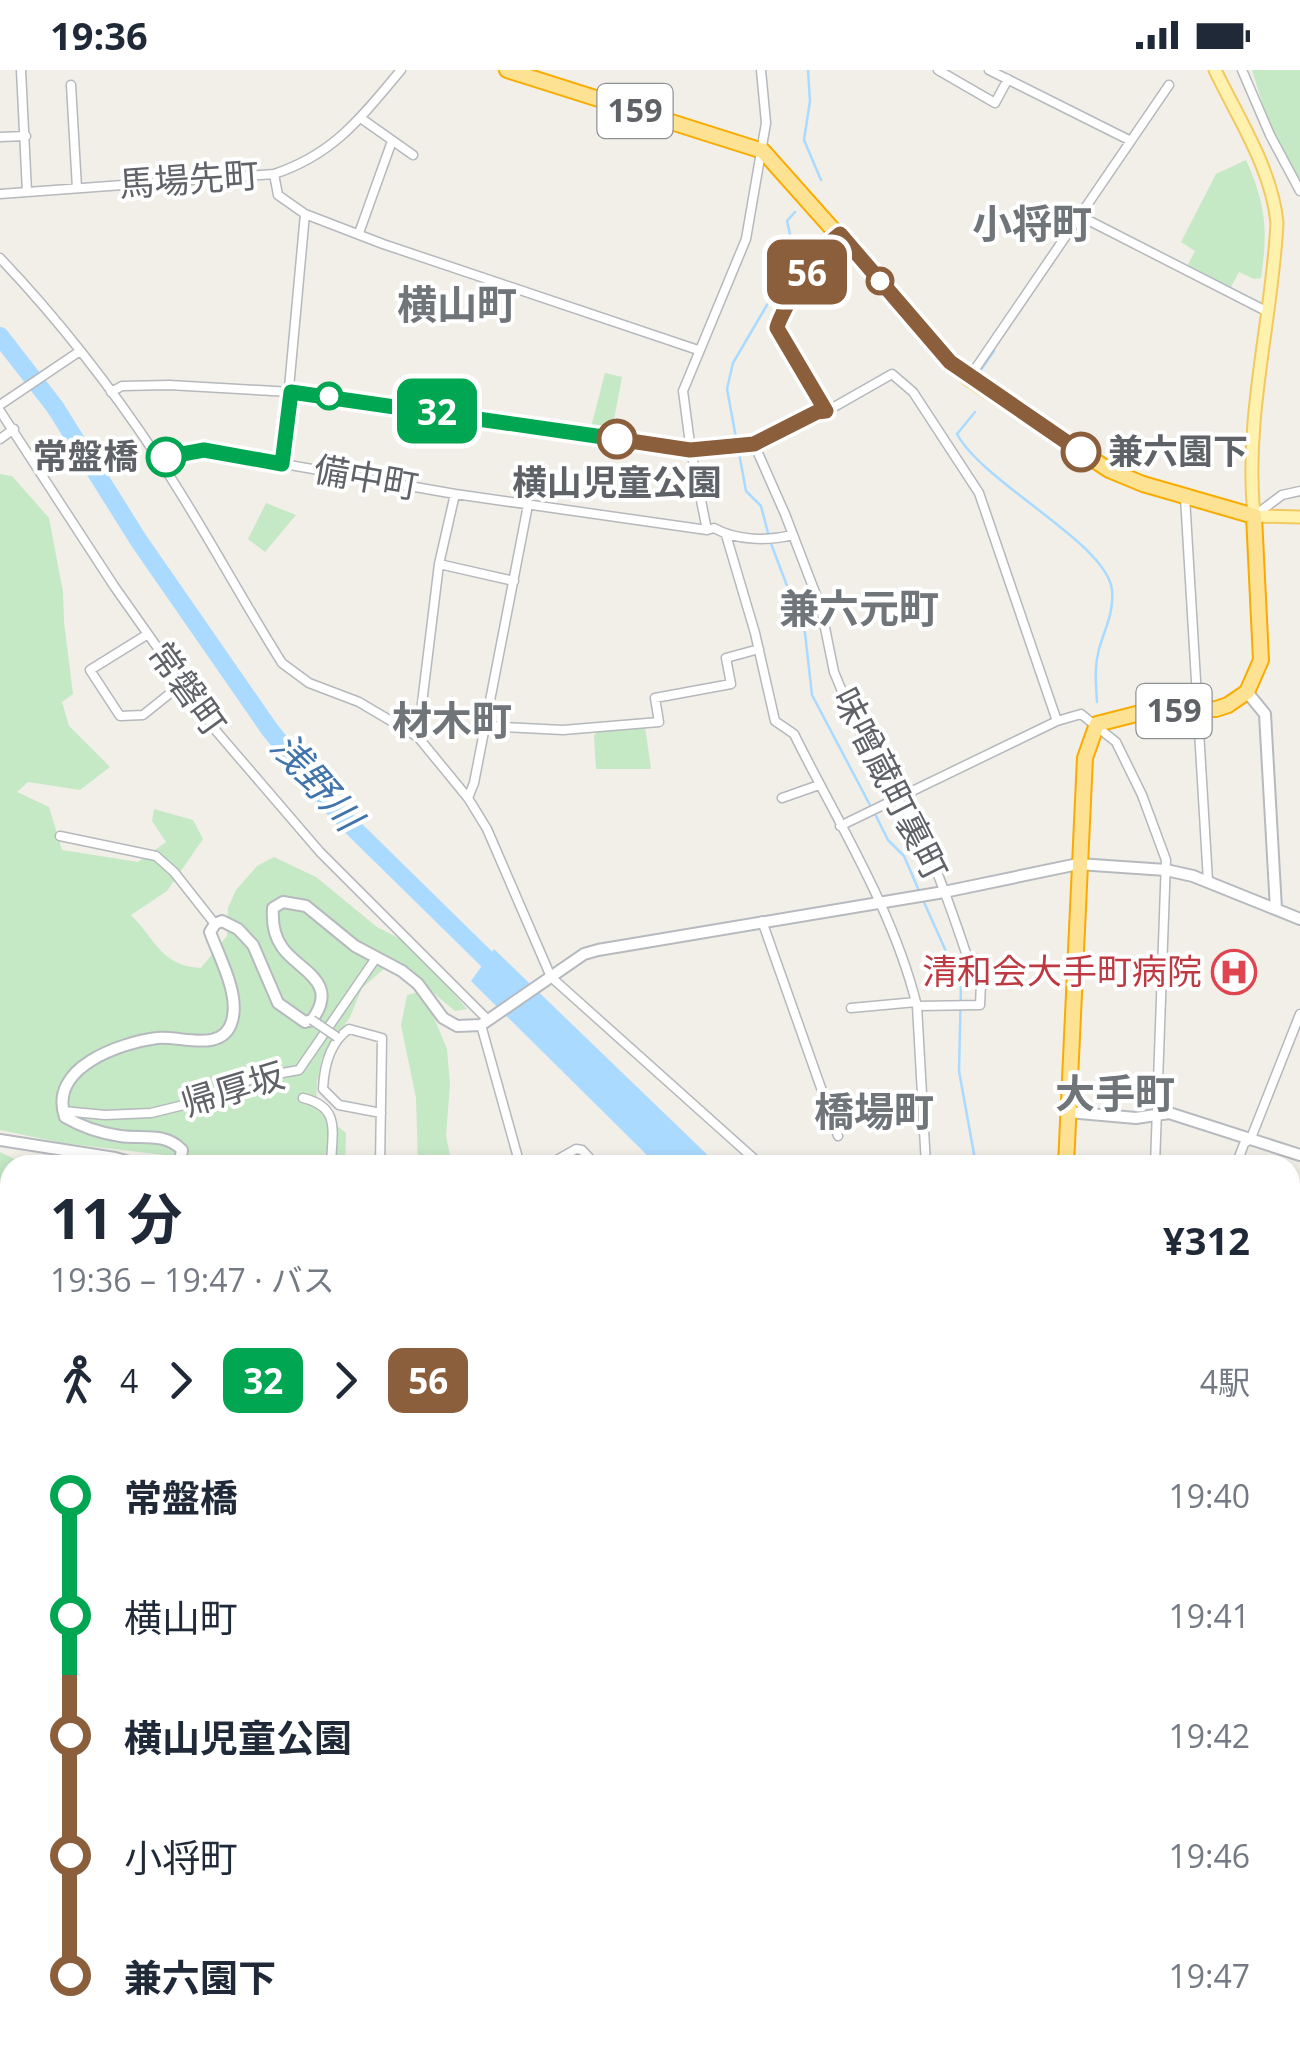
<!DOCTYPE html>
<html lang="ja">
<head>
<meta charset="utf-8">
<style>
  :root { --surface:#fff; --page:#f2f2f3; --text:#1f2937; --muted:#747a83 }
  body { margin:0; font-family:"Open Sans","Noto Sans JP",sans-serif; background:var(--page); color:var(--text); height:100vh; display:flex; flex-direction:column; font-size:38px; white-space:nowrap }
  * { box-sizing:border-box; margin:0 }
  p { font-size:32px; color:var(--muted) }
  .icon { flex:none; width:55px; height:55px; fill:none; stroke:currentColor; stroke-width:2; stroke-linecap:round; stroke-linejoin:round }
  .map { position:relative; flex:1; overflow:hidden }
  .panel { position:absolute; left:0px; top:1085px; width:1300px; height:902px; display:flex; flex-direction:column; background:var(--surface); border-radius:30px 30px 0 0; box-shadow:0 5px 15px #0003 }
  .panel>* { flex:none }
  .badge { padding:0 20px; border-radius:15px; font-size:35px; line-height:65px }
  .map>.badge { position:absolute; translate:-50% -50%; box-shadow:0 0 0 5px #fff }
  .legs { display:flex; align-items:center; gap:15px; height:110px; padding:0 50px; font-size:32px }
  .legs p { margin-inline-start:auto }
  .head { display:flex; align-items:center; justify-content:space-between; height:170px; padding:0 50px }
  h1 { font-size:55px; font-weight:700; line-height:75px }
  ul { padding:0 50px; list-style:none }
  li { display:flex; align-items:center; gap:35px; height:120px; font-size:38px }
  li i { display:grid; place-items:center; width:15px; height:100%; margin:0 12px; background:currentColor }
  li i::after { content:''; width:25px; height:25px; margin:-12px; border:8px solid; border-radius:50%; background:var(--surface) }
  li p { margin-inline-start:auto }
  li:first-child i { background:linear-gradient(#0000 50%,currentColor 0) }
  li:last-child i { background:linear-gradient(currentColor 50%,#0000 0) }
  .status { display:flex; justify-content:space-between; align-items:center; height:70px; padding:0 50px; background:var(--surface); direction:ltr }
  .status svg { height:28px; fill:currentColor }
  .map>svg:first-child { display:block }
  .green { fill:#c5e8c5 }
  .water { fill:#aadaff }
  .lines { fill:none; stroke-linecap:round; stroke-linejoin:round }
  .stream { stroke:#aadaff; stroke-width:2.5 }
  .river { stroke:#aadaff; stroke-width:18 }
  .street-casing { stroke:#b5b8bc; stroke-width:11 }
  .secondary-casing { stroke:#b6babf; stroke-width:14 }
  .primary-casing { stroke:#f2c960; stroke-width:15 }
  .highway-casing { stroke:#f9ab00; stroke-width:18 }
  .street { stroke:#fff; stroke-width:8 }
  .secondary { stroke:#fff; stroke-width:10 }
  .primary { stroke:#fff2af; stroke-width:11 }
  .highway { stroke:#fde293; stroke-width:14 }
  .street-bridge-casing { stroke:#b5b8bc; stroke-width:11; stroke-linecap:butt }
  .street-bridge { stroke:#fff; stroke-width:8 }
  .line-1-casing { stroke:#fff; stroke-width:22 }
  .line-2-casing { stroke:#fff; stroke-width:22 }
  .line-1 { stroke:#00a651; stroke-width:15 }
  .line-2 { stroke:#8b5e3c; stroke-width:15 }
  .stop-2-dot { fill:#fff; stroke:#8b5e3c; stroke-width:5 }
  .stop-1-dot { fill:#fff; stroke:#00a651; stroke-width:5 }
  .labels { text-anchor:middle; stroke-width:8; stroke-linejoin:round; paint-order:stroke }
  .shield { fill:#fff; stroke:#8f9295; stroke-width:2.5 }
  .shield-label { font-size:32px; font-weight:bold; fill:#5f6368 }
  .street-label { font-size:35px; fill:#5f6368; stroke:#fff }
  .stop-label { font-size:35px; font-weight:bold; fill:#5f6368; stroke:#fff; text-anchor:start }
  .health-label { font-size:35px; fill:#be3a42; stroke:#fff; text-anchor:end }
  .water-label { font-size:38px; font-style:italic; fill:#4174aa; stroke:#fff }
  .quarter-label { font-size:40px; font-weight:bold; fill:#70757a; stroke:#fff }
</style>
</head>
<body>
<div class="status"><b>19:36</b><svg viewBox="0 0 49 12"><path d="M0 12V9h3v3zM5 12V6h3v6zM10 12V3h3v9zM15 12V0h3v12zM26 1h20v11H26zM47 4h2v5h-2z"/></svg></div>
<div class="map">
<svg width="1300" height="1987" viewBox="0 0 1300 1987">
  <rect width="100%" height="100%" fill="#f1efe8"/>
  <path class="green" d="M1252,0H1300V112L1270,58Z
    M1246,90C1266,135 1268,160 1261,208L1254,209L1239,202L1231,217L1188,195L1195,181L1181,172L1216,104Z
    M605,303L622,307L611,365L590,361Z
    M0,404L12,406L49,448L63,522L64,552L73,624L62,632L69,656L110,697L80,720L28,712L17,722L49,737L62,780L138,792L166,772L152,751L154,739L193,750L203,769L167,821L131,845C156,870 161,896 201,898L227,866L228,838L236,820L257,796L274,787L316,807L377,857L412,875L467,939L455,941L394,890L362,918L350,947L322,988L317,1012L316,1039L346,1063L345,1095H187L173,1086L63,1073L0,1060Z
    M266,433L296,445L265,482L248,469Z
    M645,657L651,699H596L594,666L597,661Z
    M423,921L447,979L450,1014L446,1066L452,1095H418L416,1028L401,955L407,925Z
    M0,1082L27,1095H10V1342L0,1339Z"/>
  <path class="water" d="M494,879L718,1095H657L471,911Z"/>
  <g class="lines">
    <path class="stream" d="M808,0L810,31L804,70L821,110
      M980,301L994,281
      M975,342L957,364C984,414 1107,473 1112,520C1114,543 1105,558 1099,579C1094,597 1096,614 1097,632
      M737,373L727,319L733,293L795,187L787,151L795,142
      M739,383L746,421L761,436L768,463
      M770,471L805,563L812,625L871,737
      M875,744L888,770L904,786L920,823
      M923,830L961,915L959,1001L976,1095
      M0,1335L10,1338"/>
    <path class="river" d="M0,266L55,337L139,471L270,660L337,742L502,904"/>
    <defs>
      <path id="street" d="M21,0L27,122
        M938,0L995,33L1008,9
        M989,0L1129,70
        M1242,0L1270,65L1300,121
        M71,15L77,118
        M362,49L413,85
        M0,67L26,66
        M274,104L278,125L305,144L383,174L698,280
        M0,124L274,104C335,84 362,46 401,0
        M1080,146L1266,241
        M359,163L392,71
        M0,188C58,249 111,317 158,388C202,454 239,525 282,593L309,613L359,632L418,667L468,728L487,759L551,907L761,1095
        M969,308L1169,15
        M111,322L122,316L169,315L291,322L364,330L691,381L754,374L817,342L827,341L892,304L913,322L979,423L1057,651
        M0,335L80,281
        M0,341L114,516L217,662L320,782L488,950
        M827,341L777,258L778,247L803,211L814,187L839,165
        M0,369L14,359
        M754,374L785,444L821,538L834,602L854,650L896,731C920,741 957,857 967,886L982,891L980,935L917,936
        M158,388L204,380L455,424L707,460L714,458C737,471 768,471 793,465
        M282,394L305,144
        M1185,427L1208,811
        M1254,446L1282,425L1300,421
        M707,460L691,381L683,321L746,169L766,53L761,0
        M726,465L755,563L775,651L794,664C838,753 893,839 917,936L926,1095
        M439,494L514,511
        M148,564L90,600L120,646L143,645L183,613
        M485,656L563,660L659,652L655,628L731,614L726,588L759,579
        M418,666L439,494L455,424
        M468,728L474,713L528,435
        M782,728L819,715
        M840,756L1057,651L1081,644L1116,672L1142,725L1166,790L1155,1095
        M60,766L156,786L174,802L215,854
        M762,851L838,1066
        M851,938L916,932
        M481,955L520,1095
        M303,1028C341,1037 332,1061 331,1095
        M63,1041L105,1045L151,1043L204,1030L254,1008L299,1000L376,888
        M380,1095L382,968L349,959C330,972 324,997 323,1019L339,1035L381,1043
        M548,1095L576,1079L582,1080L596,1095
        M1236,1095L1244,1074L1251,1068L1300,944
        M1290,1211L1300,1214
        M0,1361L10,1363
        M1290,1375L1300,1378
        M1290,1480L1300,1483
        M0,1509L10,1515
        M1290,1623L1300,1625
        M0,1650L10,1644
        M0,1684L10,1687
        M0,1841L10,1847
        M0,1893L10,1890
        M0,1941H9
        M246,1978L258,1987
        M465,1978L478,1987
        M923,1978L925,1987
        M1110,1978L1112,1987
        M1160,1978L1161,1987
        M570,1987L572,1978
        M642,1987L685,1978
        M1297,1987L1300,1980"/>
      <path id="secondary" d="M1247,622L1265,644L1276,839
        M1068,1042L1136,1048L1169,1043L1300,1085
        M0,1070L115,1088L140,1095
        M175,1095L180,1091L182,1080C165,1062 142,1069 120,1066C100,1063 82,1057 65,1047C48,998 119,973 157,968C179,965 223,984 232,951C240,924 219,887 210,862L215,854L222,851L238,859L253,875L278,933L305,952L312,950C341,911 297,900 282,877C274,866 272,852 273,838L283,832L306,836L355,876L402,901L418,914L443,948L457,956L481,955L584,884L598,880L944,822L1078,794L1166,800L1193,806L1300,849
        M763,1978L765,1987"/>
      <path id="primary" d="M1215,0C1238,48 1272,99 1277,153C1272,251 1244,347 1254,446L1300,447"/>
      <path id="highway" d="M507,0L763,81L951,292L969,308L1109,400L1143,414L1254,446L1261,590L1247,622L1228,635L1216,639L1144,642L1097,654L1085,688L1066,1095
        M1290,1301L1300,1304
        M434,1987L443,1978"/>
    </defs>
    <use href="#street" class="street-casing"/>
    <use href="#secondary" class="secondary-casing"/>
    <use href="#primary" class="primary-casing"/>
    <use href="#highway" class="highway-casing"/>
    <use href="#street" class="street"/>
    <use href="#secondary" class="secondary"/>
    <use href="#primary" class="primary"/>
    <use href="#highway" class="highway"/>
    <defs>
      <path id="street-bridge" d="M312,950L337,967"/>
    </defs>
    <use href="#street-bridge" class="street-bridge-casing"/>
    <use href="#street-bridge" class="street-bridge"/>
  </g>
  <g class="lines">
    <defs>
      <path id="line-1" d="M166,387L204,380L282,394L291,322L617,369"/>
      <path id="line-2" d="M617,369L690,380L754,374L817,342L826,341L777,258C778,249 809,194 815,186C822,178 832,171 840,164L950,292L1081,382"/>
    </defs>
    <use href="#line-1" class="line-1-casing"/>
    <use href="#line-2" class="line-2-casing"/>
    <use href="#line-1" class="line-1"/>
    <use href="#line-2" class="line-2"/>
  </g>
  <defs>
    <symbol id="hospital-ring" viewBox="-11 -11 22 22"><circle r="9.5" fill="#fff" stroke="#e0444e" stroke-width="1.5"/><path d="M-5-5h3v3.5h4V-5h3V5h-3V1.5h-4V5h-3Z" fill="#e0444e"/></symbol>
  </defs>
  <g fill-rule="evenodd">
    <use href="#hospital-ring" x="1209" y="877" width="50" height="50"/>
  </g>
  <g class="stop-2-dot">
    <circle cx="880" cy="211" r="12"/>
    <circle cx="617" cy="369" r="18"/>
    <circle cx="1081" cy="382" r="18"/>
  </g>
  <g class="stop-1-dot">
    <circle cx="329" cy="326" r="12"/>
    <circle cx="166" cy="387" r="18"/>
  </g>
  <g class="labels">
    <g class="shield">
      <rect x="597.5" y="14" width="75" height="54" rx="8"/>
      <rect x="1136.5" y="614" width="75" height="54" rx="8"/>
    </g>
    <g class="shield-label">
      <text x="635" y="52">159</text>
      <text x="1174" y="652">159</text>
    </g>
    <g class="street-label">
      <text transform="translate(189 110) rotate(-4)" y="12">馬場先町</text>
      <text transform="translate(366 408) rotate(10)" y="12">備中町</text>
      <text transform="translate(187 619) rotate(54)" y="12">常磐町</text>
      <text transform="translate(890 714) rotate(63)" y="12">味噌蔵町裏町</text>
      <text transform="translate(233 1020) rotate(-17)" y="12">帰厚坂</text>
    </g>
    <g class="stop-label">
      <text x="1108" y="394">兼六園下</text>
      <text x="138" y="399" text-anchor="end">常盤橋</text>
      <text x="617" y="425" text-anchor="middle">横山児童公園</text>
    </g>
    <g class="health-label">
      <text x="1202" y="914">清和会大手町病院</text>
    </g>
    <g class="water-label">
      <text transform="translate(316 712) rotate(49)" y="13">浅野川</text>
    </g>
    <g class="quarter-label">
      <text x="1032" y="168">小将町</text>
      <text x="457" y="249">横山町</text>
      <text x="859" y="553">兼六元町</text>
      <text x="452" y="665">材木町</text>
      <text x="1115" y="1038">大手町</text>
      <text x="874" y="1056">橋場町</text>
    </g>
  </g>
</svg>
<b class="badge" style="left:437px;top:341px;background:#00a651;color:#fff">32</b>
<b class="badge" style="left:807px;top:202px;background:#8b5e3c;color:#fff">56</b>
<section class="panel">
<div class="head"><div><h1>11 分</h1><p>19:36 – 19:47 · バス</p></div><b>¥312</b></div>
<div class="legs"><svg class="icon" aria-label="walk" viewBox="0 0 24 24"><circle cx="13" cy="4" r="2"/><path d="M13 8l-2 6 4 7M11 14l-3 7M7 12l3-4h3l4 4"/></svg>4<svg class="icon" aria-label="forward" viewBox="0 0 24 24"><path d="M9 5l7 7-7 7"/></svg><b class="badge" style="background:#00a651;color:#fff">32</b><svg class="icon" aria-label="forward" viewBox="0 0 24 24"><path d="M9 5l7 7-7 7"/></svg><b class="badge" style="background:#8b5e3c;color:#fff">56</b><p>4駅</p></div>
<ul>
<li><i style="color:#00a651"></i><b>常盤橋</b><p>19:40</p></li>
<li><i style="color:#00a651"></i><span>横山町</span><p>19:41</p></li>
<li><i style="color:#8b5e3c"></i><b>横山児童公園</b><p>19:42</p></li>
<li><i style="color:#8b5e3c"></i><span>小将町</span><p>19:46</p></li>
<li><i style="color:#8b5e3c"></i><b>兼六園下</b><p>19:47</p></li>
</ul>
</section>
</div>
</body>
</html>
